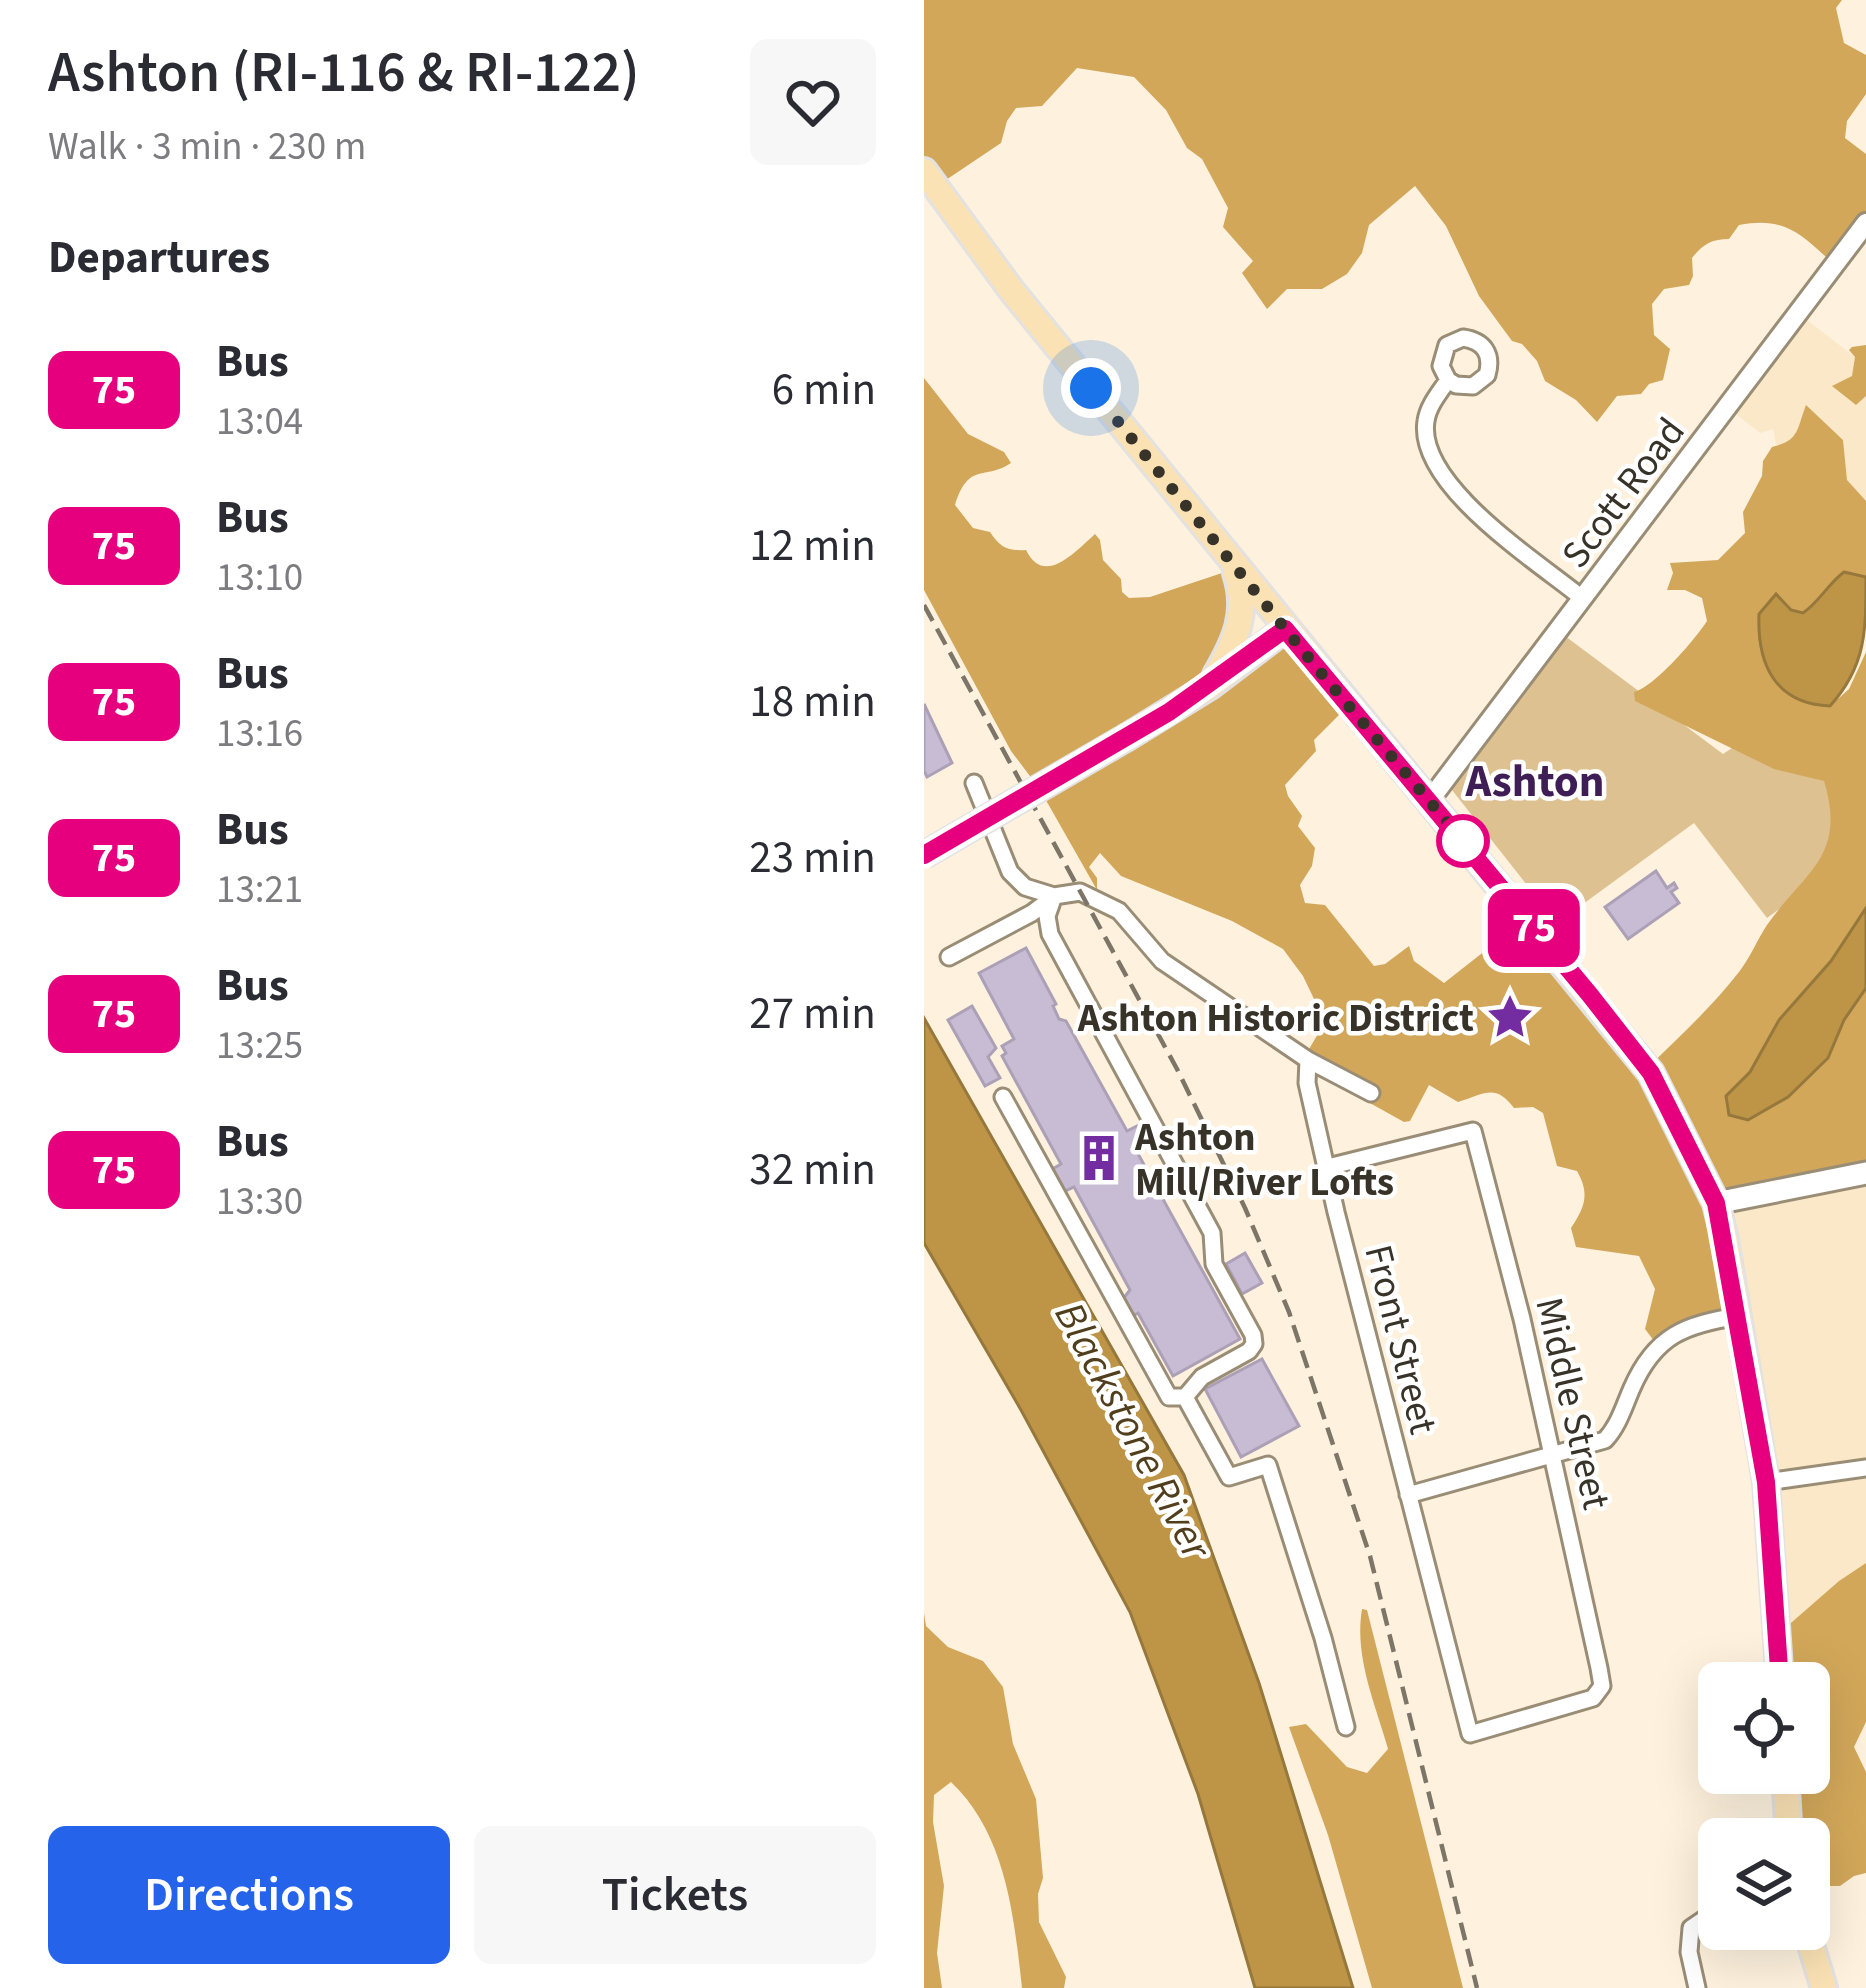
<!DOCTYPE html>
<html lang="en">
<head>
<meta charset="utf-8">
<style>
  :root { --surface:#fff; --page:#f7f7f7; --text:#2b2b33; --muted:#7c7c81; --accent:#2563eb }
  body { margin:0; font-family:"Source Sans 3",sans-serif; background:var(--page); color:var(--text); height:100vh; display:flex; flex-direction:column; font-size:45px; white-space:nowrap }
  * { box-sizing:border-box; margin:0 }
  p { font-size:39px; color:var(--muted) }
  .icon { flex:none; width:66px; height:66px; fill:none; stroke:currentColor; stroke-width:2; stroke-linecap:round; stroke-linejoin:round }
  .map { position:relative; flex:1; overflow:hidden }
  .drawer { display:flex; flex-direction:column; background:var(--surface); width:924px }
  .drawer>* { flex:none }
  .badge { padding:0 24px; border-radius:18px; font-size:42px; line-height:78px }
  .controls { position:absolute; left:774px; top:1662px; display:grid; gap:24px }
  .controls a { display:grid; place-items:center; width:132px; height:132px; border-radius:18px; background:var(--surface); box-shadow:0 12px 48px #0002; font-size:60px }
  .you { position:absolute; width:60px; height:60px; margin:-30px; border:9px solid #fff; border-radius:50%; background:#1a73e8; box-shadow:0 0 0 18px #1a73e833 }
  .map>.badge { position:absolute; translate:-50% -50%; box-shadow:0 0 0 6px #fff }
  h2 { padding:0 48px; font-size:45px; line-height:108px }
  .round { display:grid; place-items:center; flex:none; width:126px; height:126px; border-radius:18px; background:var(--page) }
  .summary { display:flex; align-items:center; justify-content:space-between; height:204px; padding:0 48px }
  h1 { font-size:57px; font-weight:600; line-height:90px }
  .button { display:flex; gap:24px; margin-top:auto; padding:24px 48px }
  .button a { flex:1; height:138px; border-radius:18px; background:var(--accent); color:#fff; font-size:48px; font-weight:600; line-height:138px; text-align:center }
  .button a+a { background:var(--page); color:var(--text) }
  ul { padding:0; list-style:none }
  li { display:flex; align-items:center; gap:36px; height:156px; padding:0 48px }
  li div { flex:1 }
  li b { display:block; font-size:45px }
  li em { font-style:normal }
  li .badge { min-width:132px; font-weight:700; text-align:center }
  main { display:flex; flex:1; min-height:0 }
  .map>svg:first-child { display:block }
  .built { fill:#fbe8c8 }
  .green { fill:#dec190 }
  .forest { fill:#d2a75a }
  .water { fill:#be9546; stroke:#96783d; stroke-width:3 }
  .building { fill:#c8bbd4; stroke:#aca0b7; stroke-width:3 }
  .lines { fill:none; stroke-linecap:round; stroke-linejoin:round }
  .minor-casing { stroke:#9a8d76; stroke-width:21 }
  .tertiary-casing { stroke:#9a8d76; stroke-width:24 }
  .secondary-casing { stroke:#9a8d76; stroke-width:27 }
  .primary-casing { stroke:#e3e2e1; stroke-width:30 }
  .minor { stroke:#fff; stroke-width:15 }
  .tertiary { stroke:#fff; stroke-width:18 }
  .secondary { stroke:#fff; stroke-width:21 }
  .primary { stroke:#fbe2b5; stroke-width:24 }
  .rail { stroke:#7d7568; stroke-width:4.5; stroke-dasharray:18 9; stroke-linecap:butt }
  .primary-bridge-casing { stroke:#e3e2e1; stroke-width:30; stroke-linecap:butt }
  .primary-bridge { stroke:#fbe2b5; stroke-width:24 }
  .line-casing { stroke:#fff; stroke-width:27 }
  .line { stroke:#e6007e; stroke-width:18 }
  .walk { stroke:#383329; stroke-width:12; stroke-dasharray:0 21.6 }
  .stop-dot { fill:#fff; stroke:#e6007e; stroke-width:6 }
  .labels { text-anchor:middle; stroke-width:9; stroke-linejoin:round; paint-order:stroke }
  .street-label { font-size:39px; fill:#383329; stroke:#fff }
  .poi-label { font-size:39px; font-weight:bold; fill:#383329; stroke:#fff; text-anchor:end }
  .water-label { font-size:42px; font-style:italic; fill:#503e1c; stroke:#fff }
  .quarter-label { font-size:45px; font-weight:bold; fill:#3f1e55; stroke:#fff }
</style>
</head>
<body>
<main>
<section class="drawer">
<div class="summary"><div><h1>Ashton (RI-116 &amp; RI-122)</h1><p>Walk · 3 min · 230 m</p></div><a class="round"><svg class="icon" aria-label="heart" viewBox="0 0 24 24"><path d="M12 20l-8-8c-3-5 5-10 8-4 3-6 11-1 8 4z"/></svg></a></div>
<h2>Departures</h2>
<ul>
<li><span class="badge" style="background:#e6007e;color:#fff">75</span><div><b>Bus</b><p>13:04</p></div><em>6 min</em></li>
<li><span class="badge" style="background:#e6007e;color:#fff">75</span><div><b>Bus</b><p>13:10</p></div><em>12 min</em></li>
<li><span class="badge" style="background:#e6007e;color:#fff">75</span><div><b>Bus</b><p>13:16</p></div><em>18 min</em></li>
<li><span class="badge" style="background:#e6007e;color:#fff">75</span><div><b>Bus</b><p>13:21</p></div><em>23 min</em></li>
<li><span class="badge" style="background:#e6007e;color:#fff">75</span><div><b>Bus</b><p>13:25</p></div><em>27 min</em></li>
<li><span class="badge" style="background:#e6007e;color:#fff">75</span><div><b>Bus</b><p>13:30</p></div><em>32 min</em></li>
</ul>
<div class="button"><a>Directions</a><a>Tickets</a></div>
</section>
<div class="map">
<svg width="942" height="1988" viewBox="0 0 942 1988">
  <rect width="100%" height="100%" fill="#fef2de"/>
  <path class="built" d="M874,313L931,357L928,377L932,405L942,396V501L927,490L923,480L919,440L882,406L870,439L859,446L852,444L849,429L836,433L808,411Z
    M942,1182V1563L915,1581L860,1630L793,1198Z"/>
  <path class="green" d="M641,636L799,754L852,719L942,834V845L843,918L770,823L633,923L528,790Z"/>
  <path class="forest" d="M0,0H918L912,8L920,43L942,55V94L923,121L921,138L942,154V221L910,264C877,235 862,216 815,225L805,239C788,239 779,244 768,258L769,276L765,285L740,289L728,304L730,335L746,349L739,380L725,384L717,394L693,396L673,422L652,400L621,381L613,361L598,344L588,341L555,296L522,226L491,186L445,225L438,253L423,274L398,289H363L343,309L318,273L329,261L299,227L304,208L278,159L263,148L242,110L210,77L153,68L118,106L92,108L83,121L77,143L7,190L0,179Z
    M942,345V396L932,405L908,386L928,376L931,357L925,350L928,347Z
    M0,378L44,434L80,452L87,463C60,481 45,461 31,505L49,528L66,532C77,548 83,551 102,550C120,587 151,552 171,534L176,540L179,560L197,579L198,592L205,598L226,597L304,571L322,669L369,642L420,710L390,740L392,751L361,785L364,796L378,816L374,826L391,848L388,866L376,885L381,903L401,905L450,966L461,964L485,946L490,961L520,983L599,921L719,1072C752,1040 787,1008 815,972C826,958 833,940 843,925C881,871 923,857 900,781L850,769L711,701L710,692C729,688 771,640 783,621L778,598L761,590H743L749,573L746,563L794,560L821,533L819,512L838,476L839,461L848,447C875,440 872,432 882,405L919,440L923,480L942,501V577L920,572C904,584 896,601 879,613L867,610L852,595L906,706L925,689L942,652V908L907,961L855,1020L826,1072L802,1097L824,1120L864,1097L904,1058L920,1020L942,988V1182L793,1198L814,1327C784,1326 763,1336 737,1350L721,1329L731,1289L715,1256L652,1247L647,1228C661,1207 666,1194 653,1171L633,1166L619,1113L609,1107L590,1108C571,1083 561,1094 534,1102L505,1085L486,1121L480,1122L390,1072L378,1061L401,1022L379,976L359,949L308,921L197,876L176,853L165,867L173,878V890L115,788L87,751L0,590Z
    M942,1563V1722L930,1747L942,1772V1873L930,1876L916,1886H885V1839H865L860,1773H885V1683H855L853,1635L915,1581Z
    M438,1609L443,1610L539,1988H448L404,1835L365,1727L382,1724L423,1767L443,1773L464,1749C451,1703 430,1657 438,1609Z
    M0,1613L2,1626L24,1647L59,1661L79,1687L89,1744L112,1799L119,1878L114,1894L115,1922L142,1977L140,1988H98C90,1916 82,1834 27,1782L10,1795L9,1822L20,1886L13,1953L18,1988H0Z"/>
  <path class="water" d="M920,572L942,577C942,632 942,666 906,706C851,704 833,664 835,614L852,594L867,610L879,613C896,601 904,584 920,572Z
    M942,908V988L920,1020L904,1058L864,1097L824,1120L805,1115L802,1096L826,1072L855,1020L907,961Z
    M0,1018L260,1475L335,1683L429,1988H331L274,1794L206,1612L97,1410L0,1243Z"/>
  <path class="building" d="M0,704L28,763L3,777L0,771Z
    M732,871L743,888L750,883L753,888L747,892L755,903L704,939L681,907Z
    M102,948L132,1004L129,1006L135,1019L142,1021L203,1131L219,1123L230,1142L213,1152L316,1339L249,1376L214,1313L207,1317L198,1300L206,1290L150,1187L137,1193L125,1171L137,1164L78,1056L82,1053L78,1046L90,1039L55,973Z
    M48,1006L72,1048L64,1057L76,1078L61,1086L24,1020Z
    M321,1253L338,1283L318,1294L302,1264Z
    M338,1359L375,1426L317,1457L281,1389Z"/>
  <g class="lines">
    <defs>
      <path id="minor" d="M524,380L517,366L523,345L539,338C560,341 569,354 563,375L549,386L532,385L524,380C515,393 504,406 502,421C492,485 614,562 658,598
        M50,783L86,872L101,887L130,896L156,892L195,911L238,961L384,1060L383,1083L412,1212L546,1734L669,1698L678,1686L675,1668L598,1319L549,1131L404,1167
        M130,896L123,916L126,934L288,1233L290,1264L329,1335L330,1344L325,1351L278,1377L261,1397L305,1477L344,1465L399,1638L422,1727
        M25,957L108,913L128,898
        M384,1060L447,1093
        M79,1097L245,1397H261
        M842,1482L942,1468
        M484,1495L681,1440C695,1425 700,1406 708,1388C731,1335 762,1324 815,1316
        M773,1988L765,1952L767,1928L795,1909"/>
      <path id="tertiary" d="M505,801L942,223"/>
      <path id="secondary" d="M792,1203L942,1173"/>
      <path id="primary" d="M0,171L88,291L727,1073L792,1203L801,1239L842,1482L856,1683
        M292,675C312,641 325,612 312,573
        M205,736L286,686L361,629
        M861,1773L865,1839
        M882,1929L900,1988"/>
    </defs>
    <use href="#minor" class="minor-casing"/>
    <use href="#tertiary" class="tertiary-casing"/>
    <use href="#secondary" class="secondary-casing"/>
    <use href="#primary" class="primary-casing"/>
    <use href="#minor" class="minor"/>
    <use href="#tertiary" class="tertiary"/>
    <use href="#secondary" class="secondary"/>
    <use href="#primary" class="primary"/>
    <path class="rail" d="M0,605L253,1069L321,1208L365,1312L446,1556L553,1988"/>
    <defs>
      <path id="primary-bridge" d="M0,855L205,736"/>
    </defs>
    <use href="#primary-bridge" class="primary-bridge-casing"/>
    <use href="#primary-bridge" class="primary-bridge"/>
  </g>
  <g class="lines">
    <defs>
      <path id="line" d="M0,855L245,712L361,629L666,995L727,1073L792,1203L842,1482L856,1683"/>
    </defs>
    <use href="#line" class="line-casing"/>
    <use href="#line" class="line"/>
    <path class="walk" d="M167,388L392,667L539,841"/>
  </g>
  <defs>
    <symbol id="sight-bare" viewBox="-9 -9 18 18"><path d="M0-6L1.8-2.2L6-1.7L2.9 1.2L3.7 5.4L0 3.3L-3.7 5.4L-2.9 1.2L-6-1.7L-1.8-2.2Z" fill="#742da0" stroke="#fff" stroke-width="2.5" paint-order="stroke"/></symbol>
    <symbol id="building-bare" viewBox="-9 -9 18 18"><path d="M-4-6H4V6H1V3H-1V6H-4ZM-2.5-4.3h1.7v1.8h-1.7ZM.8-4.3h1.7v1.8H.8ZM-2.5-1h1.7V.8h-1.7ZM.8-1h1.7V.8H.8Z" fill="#742da0" stroke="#fff" stroke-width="2.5" paint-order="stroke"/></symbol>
  </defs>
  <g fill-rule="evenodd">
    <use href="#sight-bare" x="553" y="984" width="66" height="66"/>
    <use href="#building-bare" x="142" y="1125" width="66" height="66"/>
  </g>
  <circle class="stop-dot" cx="539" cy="841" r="24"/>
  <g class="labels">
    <g class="street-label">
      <text transform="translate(698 492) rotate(-53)" y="14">Scott Road</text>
      <text transform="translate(478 1339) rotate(76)" y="14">Front Street</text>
      <text transform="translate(650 1403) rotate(77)" y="14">Middle Street</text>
    </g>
    <g class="poi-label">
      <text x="550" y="1031">Ashton Historic District</text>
      <text x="211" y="1150" text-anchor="start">Ashton<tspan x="211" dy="45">Mill/River Lofts</tspan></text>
    </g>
    <g class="water-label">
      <text transform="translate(210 1430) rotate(62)" y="15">Blackstone River</text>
    </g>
    <g class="quarter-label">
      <text x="611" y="796">Ashton</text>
    </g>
  </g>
</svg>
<div class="controls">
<a><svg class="icon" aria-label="locate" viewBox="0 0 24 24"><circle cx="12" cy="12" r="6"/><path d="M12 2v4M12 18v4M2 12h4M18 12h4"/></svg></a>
<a><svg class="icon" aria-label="layers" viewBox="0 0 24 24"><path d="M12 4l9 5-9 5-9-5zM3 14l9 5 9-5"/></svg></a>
</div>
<div class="you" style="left:167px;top:388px"></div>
<b class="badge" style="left:610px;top:928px;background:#e6007e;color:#fff">75</b>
</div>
</main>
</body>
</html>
